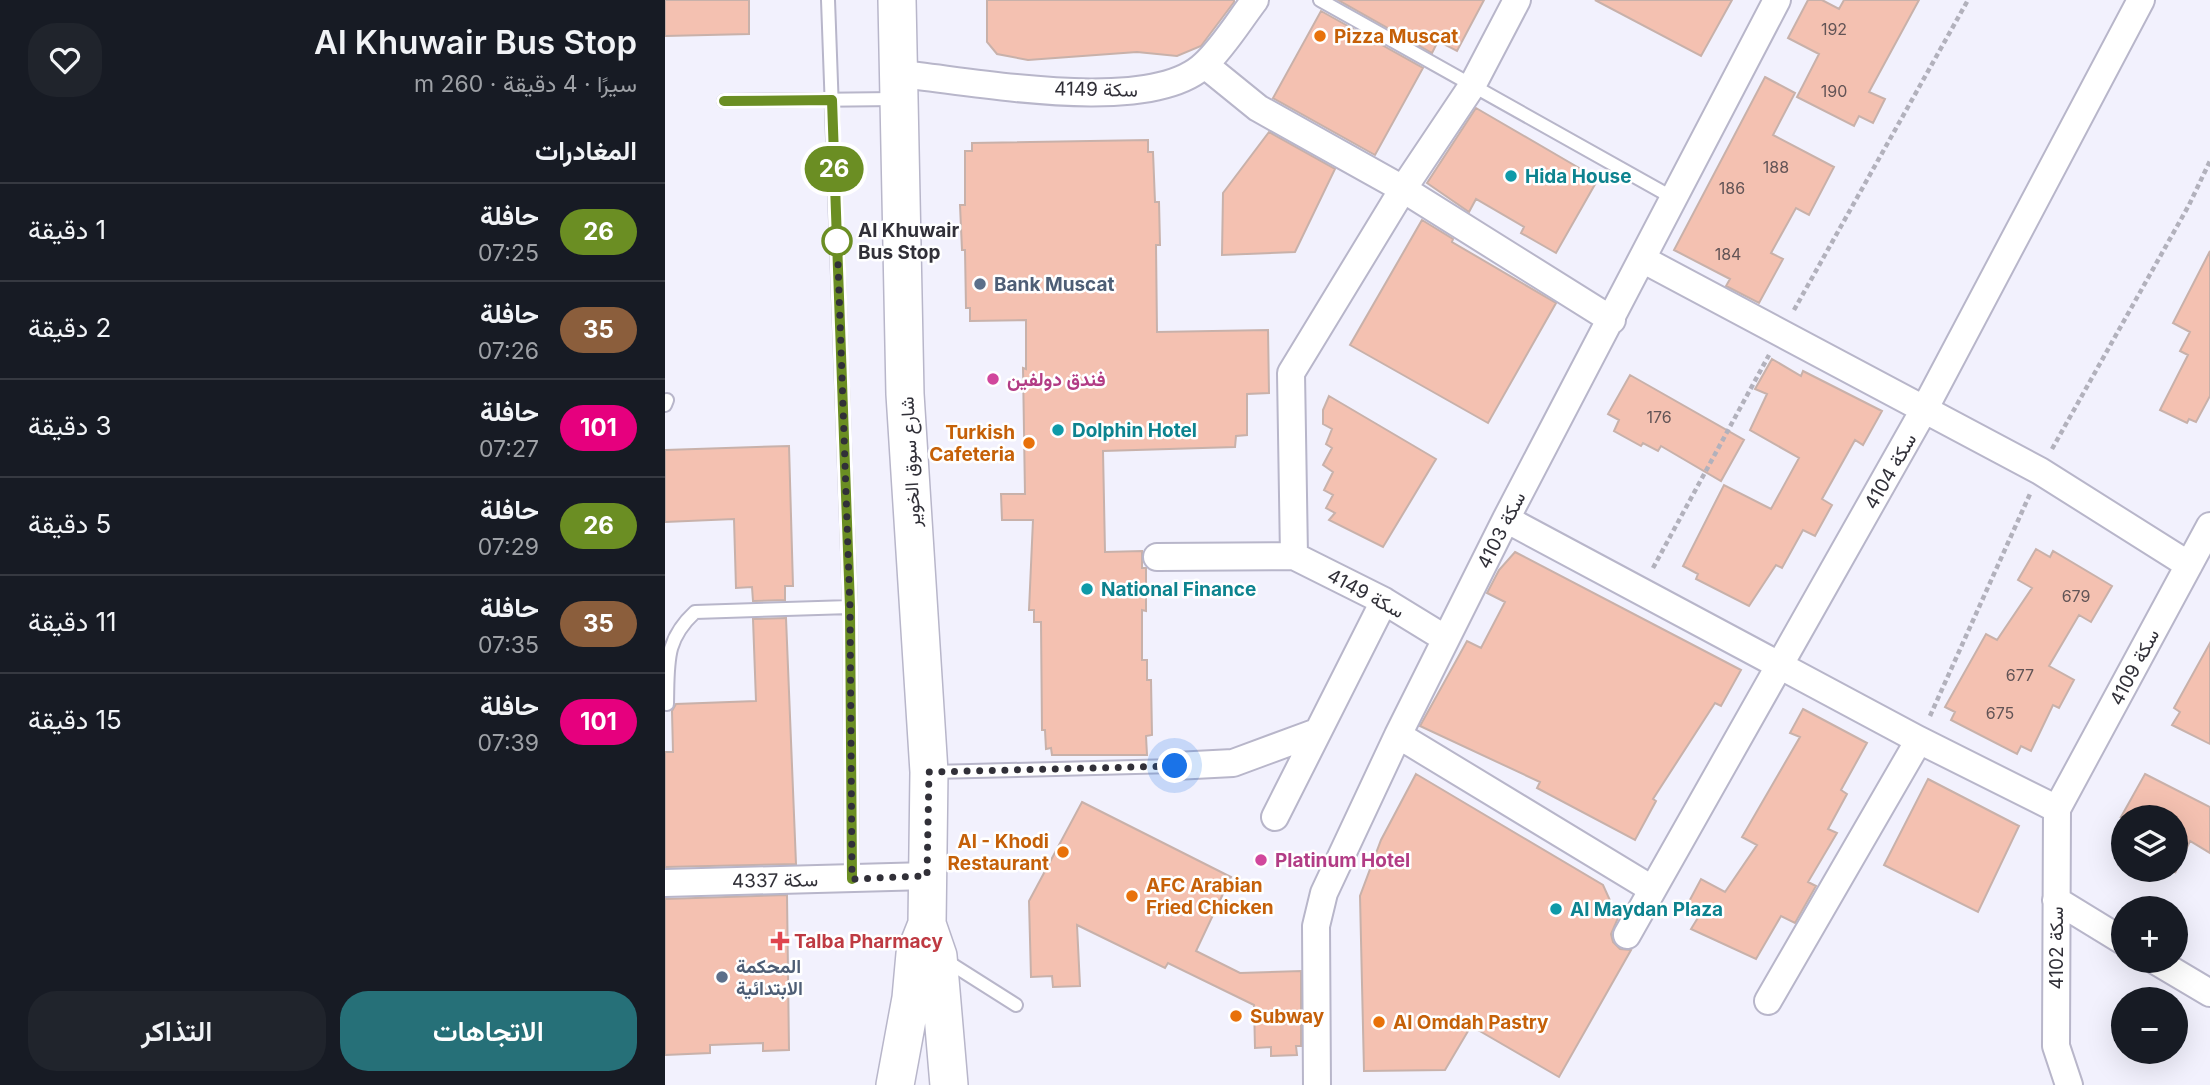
<!DOCTYPE html>
<html lang="ar">
<head>
<meta charset="utf-8">
<style>
  :root { --surface:#171b24; --page:#20242c; --text:#f1f3f6; --muted:#9ea1a6; --line:#363941; --accent:#267078 }
  body { margin:0; font-family:Inter,Vazirmatn,sans-serif; background:var(--page); color:var(--text); direction:rtl; height:100vh; display:flex; flex-direction:column; font-size:26px; white-space:nowrap }
  * { box-sizing:border-box; margin:0 }
  p { font-size:23px; color:var(--muted) }
  .icon { flex:none; width:38px; height:38px; fill:none; stroke:currentColor; stroke-width:2; stroke-linecap:round; stroke-linejoin:round }
  .map { position:relative; flex:1; overflow:hidden; direction:ltr }
  .side { display:flex; flex-direction:column; background:var(--surface); width:665px }
  .side>* { flex:none }
  .badge { padding:0 14px; border-radius:23px; font-size:24px; line-height:46px }
  .tools { position:absolute; left:1446px; top:805px; display:grid; gap:14px }
  .tools a { display:grid; place-items:center; width:77px; height:77px; border-radius:50%; background:var(--surface); box-shadow:0 7px 28px #0002; font-size:35px }
  .you { position:absolute; width:35px; height:35px; margin:-18px; border:5px solid #fff; border-radius:50%; background:#1a73e8; box-shadow:0 0 0 10px #1a73e833 }
  .map>.badge { position:absolute; translate:-50% -50%; box-shadow:0 0 0 4px #fff }
  h2 { padding:0 28px; font-size:26px; line-height:63px }
  .round { display:grid; place-items:center; flex:none; width:74px; height:74px; border-radius:28px; background:var(--page) }
  .overview { display:flex; align-items:center; justify-content:space-between; height:119px; padding:0 28px }
  h1 { font-size:33px; font-weight:600; line-height:52px }
  .action { display:flex; gap:14px; margin-top:auto; padding:14px 28px }
  .action a { flex:1; height:80px; border-radius:28px; background:var(--accent); color:#fff; font-size:28px; font-weight:600; line-height:80px; text-align:center }
  .action a+a { background:var(--page); color:var(--text) }
  ul { padding:0; list-style:none }
  li { display:flex; align-items:center; gap:21px; height:98px; padding:0 28px; border-top:2px solid var(--line) }
  li div { flex:1 }
  li b { display:block; font-size:26px }
  li em { font-style:normal }
  li .badge { min-width:77px; font-weight:700; text-align:center }
  main { display:flex; flex:1; min-height:0 }
  .map>svg:first-child { display:block }
  .building { fill:#f4c1b1; stroke:#c8b1aa; stroke-width:2 }
  .lines { fill:none; stroke-linecap:round; stroke-linejoin:round }
  .lane-casing { stroke:#b8b6ca; stroke-width:16 }
  .street-casing { stroke:#b8b6ca; stroke-width:30 }
  .secondary-casing { stroke:#b8b6ca; stroke-width:40 }
  .path { stroke:#b2b1bc; stroke-width:4.5; stroke-dasharray:5 3.5; stroke-linecap:butt }
  .lane { stroke:#fff; stroke-width:12 }
  .street { stroke:#fff; stroke-width:26 }
  .secondary { stroke:#fff; stroke-width:37 }
  .line-casing { stroke:#fff; stroke-width:16 }
  .line { stroke:#6b8e23; stroke-width:10 }
  .walk { stroke:#313038; stroke-width:7; stroke-dasharray:0 12.6 }
  .food-dot { fill:#e8710a; stroke:#fff; stroke-width:2.5 }
  .culture-dot { fill:#0f9aa8; stroke:#fff; stroke-width:2.5 }
  .stop-dot { fill:#fff; stroke:#6b8e23; stroke-width:3.5 }
  .service-dot { fill:#5c6f8a; stroke:#fff; stroke-width:2.5 }
  .hotel-dot { fill:#d1479c; stroke:#fff; stroke-width:2.5 }
  .health-dot { fill:#e0444e; stroke:#fff; stroke-width:2.5 }
  .labels { text-anchor:middle; stroke-width:5; stroke-linejoin:round; paint-order:stroke }
  .number-label { font-size:16px; fill:#625456 }
  .food-label { font-size:19px; font-weight:bold; fill:#c56008; stroke:#fff; text-anchor:start }
  .street-label { font-size:19px; fill:#313038; stroke:#fff }
  .culture-label { font-size:19px; font-weight:bold; fill:#0d838f; stroke:#fff; text-anchor:start }
  .stop-label { font-size:19px; font-weight:bold; fill:#313038; stroke:#fff; text-anchor:start }
  .service-label { font-size:19px; font-weight:bold; fill:#4e5e75; stroke:#fff; text-anchor:start }
  .hotel-label { font-size:19px; font-weight:bold; fill:#b23c85; stroke:#fff; text-anchor:start }
  .health-label { font-size:19px; font-weight:bold; fill:#be3a42; stroke:#fff; text-anchor:start }
</style>
</head>
<body>
<main>
<div class="map">
<svg width="1545" height="1085" viewBox="0 0 1545 1085">
  <rect width="100%" height="100%" fill="#f2f1fd"/>
  <path class="building" d="M0,0H84V34L0,36Z
    M322,0H569V2L536,46L512,56L472,52L363,60L332,54L322,42Z
    M673,0H819L792,51L773,41L767,53Z
    M930,0H1067L1036,56Z
    M1143,0H1157L1174,9L1179,0H1254L1204,92L1220,99L1208,123L1194,116L1189,126L1132,97L1154,54L1123,38Z
    M656,11L758,68L710,155L608,98Z
    M1100,77L1130,93L1108,135L1169,167L1144,215L1131,208L1106,253L1118,259L1094,303L1061,286L1065,279L1009,250Z
    M811,108L933,179L891,253L856,233L859,227L811,199L804,212L762,183Z
    M604,132L670,169L630,252L557,255L558,193Z
    M483,140V152H488L490,202H494L495,245H491L492,332L603,330L604,393L582,394V435L571,436L570,447L438,451L440,552L477,551V568H481V611L477,610V660H482V680H486L487,735L481,736L482,755H387L386,748L381,749L380,730H377L376,622H369V610H364L368,520H337L336,494H360L358,368L361,369V320L305,321V308H301L300,250H297L295,205H300V151H307V143Z
    M757,220L788,239L787,242L891,303L823,423L685,345Z
    M1545,251V396L1531,422L1524,419L1522,423L1495,410L1523,355L1515,351L1525,332L1508,323Z
    M1107,359L1136,376L1138,371L1217,411L1198,445L1190,440L1157,499L1167,505L1150,536L1138,530L1117,568L1111,565L1084,606L1031,579L1033,574L1018,566L1059,485L1106,509L1134,458L1085,430L1102,394L1090,389Z
    M965,375L1079,440L1056,481L996,446L993,451L978,443L976,446L949,431L954,420L943,414Z
    M664,396L771,459L718,547L664,520L670,513L661,508L668,495L659,490L668,472L658,465L667,448L661,444L667,429L658,424V410Z
    M124,446L128,586H120V600L88,601L87,587L71,588L69,519L0,522V450Z
    M1371,549L1385,557L1388,551L1447,586L1426,622L1414,615L1384,666L1409,680L1394,708L1388,705L1366,751L1356,746L1352,754L1286,720L1290,712L1280,707L1321,634L1332,640L1367,588L1353,580Z
    M850,552L1076,670L1056,706L1050,703L988,799L991,801L970,840L872,788L875,782L755,726L802,641L816,648L840,602L822,593L834,570Z
    M121,618L131,864L0,867V752H8L7,711L11,704L91,701L88,619Z
    M1545,643V744L1507,725L1515,712L1509,708Z
    M1138,709L1202,743L1176,790L1182,794L1163,829L1172,833L1143,882L1151,886L1130,923L1116,916L1091,959L1026,929L1034,916L1020,909L1036,879L1060,892L1092,845L1077,837L1135,737L1125,733Z
    M751,774L938,885L953,918L946,934L948,942L955,949L966,950L894,1077L806,1026L780,1070L699,1071L695,896L716,840Z
    M1480,774L1545,807V853L1525,841L1510,873V817H1456Z
    M1263,779L1354,826L1313,912L1219,865Z
    M417,802L566,877L531,951L575,973L636,971V1046H631L632,1055L606,1056V1047L590,1048L589,1005L503,963L500,968L412,925L415,986L388,987L387,976L366,977L364,901Z
    M122,895L124,1050L98,1051V1043L45,1045V1053L0,1055V899Z"/>
  <g class="lines">
    <defs>
      <path id="lane" d="M163,0L185,607L187,879
        M655,0L1010,199
        M59,101L230,99
        M0,405L2,400
        M2,704C3,661 0,640 30,612L185,607
        M267,772L510,766
        M280,960L351,1005"/>
      <path id="street" d="M540,65L593,108L738,189L947,320
        M235,74C308,81 486,117 540,64C559,46 574,21 590,0
        M979,260L1375,471L1524,565
        M841,519L1254,740L1392,809
        M629,556L626,373L738,189L807,86L852,0
        M492,557L629,556L719,601L781,639
        M733,735L987,889
        M510,766L568,763L652,732
        M610,817L719,601
        M0,883L263,876
        M1391,900L1458,941
        M962,935L1260,408L1476,0
        M1491,961L1545,993
        M1103,1001L1254,740
        M652,1085L651,926L659,893L733,735L841,519L1112,0
        M1404,1085L1391,1046L1392,809L1545,526"/>
      <path id="secondary" d="M262,924L273,956L284,1085
        M230,1085L246,998L250,954L262,924L264,772L240,394L232,0"/>
    </defs>
    <use href="#lane" class="lane-casing"/>
    <use href="#street" class="street-casing"/>
    <use href="#secondary" class="secondary-casing"/>
    <path class="path" d="M1129,310L1303,0
      M1387,449L1524,205L1545,161
      M988,568L1104,355
      M1265,716L1365,494"/>
    <use href="#lane" class="lane"/>
    <use href="#street" class="street"/>
    <use href="#secondary" class="secondary"/>
  </g>
  <g class="lines">
    <defs>
      <path id="line" d="M59,101L167,100L185,607L187,879"/>
    </defs>
    <use href="#line" class="line-casing"/>
    <use href="#line" class="line"/>
    <path class="walk" d="M172,241V234L185,607L187,879L262,876L264,772L510,766"/>
  </g>
  <g class="food-dot">
    <circle cx="655" cy="36" r="7"/>
    <circle cx="364" cy="443" r="7"/>
    <circle cx="398" cy="852" r="7"/>
    <circle cx="467" cy="896" r="7"/>
    <circle cx="571" cy="1016" r="7"/>
    <circle cx="714" cy="1022" r="7"/>
  </g>
  <g class="culture-dot">
    <circle cx="846" cy="176" r="7"/>
    <circle cx="393" cy="430" r="7"/>
    <circle cx="422" cy="589" r="7"/>
    <circle cx="891" cy="909" r="7"/>
  </g>
  <circle class="stop-dot" cx="172" cy="241" r="14"/>
  <g class="service-dot">
    <circle cx="315" cy="284" r="7"/>
    <circle cx="57" cy="977" r="7"/>
  </g>
  <g class="hotel-dot">
    <circle cx="328" cy="379" r="7"/>
    <circle cx="596" cy="860" r="7"/>
  </g>
  <path class="health-dot" d="M111.5 930.5h7v7h7v7h-7v7h-7v-7h-7v-7h7z"/>
  <g class="labels">
    <g class="number-label">
      <text x="1169" y="35">192</text>
      <text x="1169" y="97">190</text>
      <text x="1111" y="173">188</text>
      <text x="1067" y="194">186</text>
      <text x="1063" y="260">184</text>
      <text x="994" y="423">176</text>
      <text x="1411" y="602">679</text>
      <text x="1355" y="681">677</text>
      <text x="1335" y="719">675</text>
    </g>
    <g class="food-label">
      <text x="669" y="43">Pizza Muscat</text>
      <text x="350" y="439" text-anchor="end">Turkish<tspan x="350" dy="22">Cafeteria</tspan></text>
      <text x="384" y="848" text-anchor="end">Al - Khodi<tspan x="384" dy="22">Restaurant</tspan></text>
      <text x="481" y="892">AFC Arabian<tspan x="481" dy="22">Fried Chicken</tspan></text>
      <text x="585" y="1023">Subway</text>
      <text x="728" y="1029">Al Omdah Pastry</text>
    </g>
    <g class="street-label">
      <text transform="translate(431 89) rotate(1)" y="7">سكة 4149</text>
      <text transform="translate(245 462) rotate(-93)" y="7">شارع سوق الخوير</text>
      <text transform="translate(1225 471) rotate(-60)" y="7">سكة 4104</text>
      <text transform="translate(836 530) rotate(-63)" y="7">سكة 4103</text>
      <text transform="translate(701 593) rotate(28)" y="7">سكة 4149</text>
      <text transform="translate(1469 667) rotate(-62)" y="7">سكة 4109</text>
      <text transform="translate(110 880) rotate(-1)" y="7">سكة 4337</text>
      <text transform="translate(1391 948) rotate(-90)" y="7">سكة 4102</text>
    </g>
    <g class="culture-label">
      <text x="860" y="183">Hida House</text>
      <text x="407" y="437">Dolphin Hotel</text>
      <text x="436" y="596">National Finance</text>
      <text x="905" y="916">Al Maydan Plaza</text>
    </g>
    <g class="stop-label">
      <text x="193" y="237">Al Khuwair<tspan x="193" dy="22">Bus Stop</tspan></text>
    </g>
    <g class="service-label">
      <text x="329" y="291">Bank Muscat</text>
      <text x="71" y="973">المحكمة<tspan x="71" dy="22">الابتدائية</tspan></text>
    </g>
    <g class="hotel-label">
      <text x="342" y="386">فندق دولفين</text>
      <text x="610" y="867">Platinum Hotel</text>
    </g>
    <g class="health-label">
      <text x="129" y="948">Talba Pharmacy</text>
    </g>
  </g>
</svg>
<div class="tools">
<a><svg class="icon" aria-label="layers" viewBox="0 0 24 24"><path d="M12 4l9 5-9 5-9-5zM3 14l9 5 9-5"/></svg></a>
<a>+</a>
<a>−</a>
</div>
<div class="you" style="left:510px;top:766px"></div>
<b class="badge" style="left:169px;top:169px;background:#6b8e23;color:#fff">26</b>
</div>
<section class="side">
<div class="overview"><div><h1>Al Khuwair Bus Stop</h1><p>سيرًا · 4 دقيقة · 260 m</p></div><a class="round"><svg class="icon" aria-label="heart" viewBox="0 0 24 24"><path d="M12 20l-8-8c-3-5 5-10 8-4 3-6 11-1 8 4z"/></svg></a></div>
<h2>المغادرات</h2>
<ul>
<li><span class="badge" style="background:#6b8e23;color:#fff">26</span><div><b>حافلة</b><p>07:25</p></div><em>1 دقيقة</em></li>
<li><span class="badge" style="background:#8b5e3c;color:#fff">35</span><div><b>حافلة</b><p>07:26</p></div><em>2 دقيقة</em></li>
<li><span class="badge" style="background:#e6007e;color:#fff">101</span><div><b>حافلة</b><p>07:27</p></div><em>3 دقيقة</em></li>
<li><span class="badge" style="background:#6b8e23;color:#fff">26</span><div><b>حافلة</b><p>07:29</p></div><em>5 دقيقة</em></li>
<li><span class="badge" style="background:#8b5e3c;color:#fff">35</span><div><b>حافلة</b><p>07:35</p></div><em>11 دقيقة</em></li>
<li><span class="badge" style="background:#e6007e;color:#fff">101</span><div><b>حافلة</b><p>07:39</p></div><em>15 دقيقة</em></li>
</ul>
<div class="action"><a>الاتجاهات</a><a>التذاكر</a></div>
</section>
</main>
</body>
</html>
